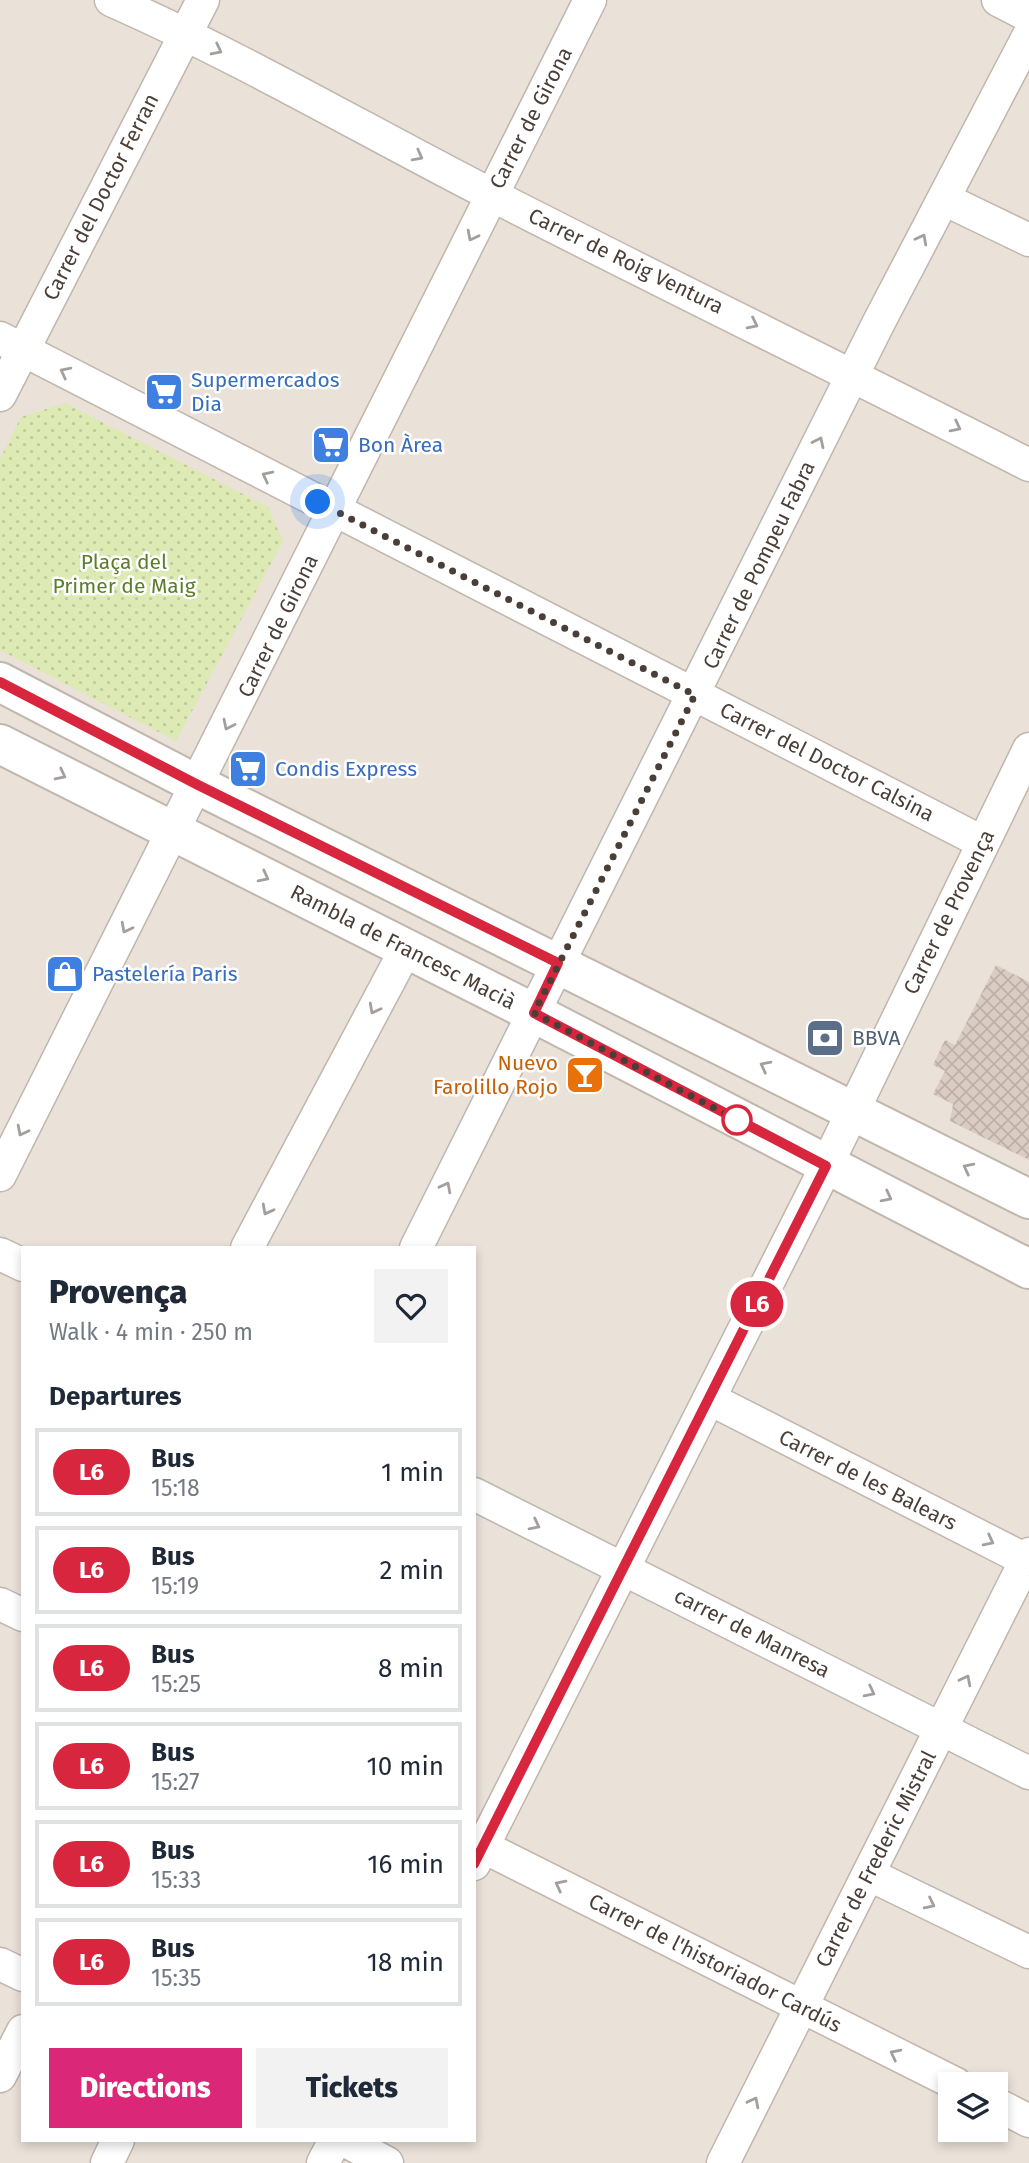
<!DOCTYPE html>
<html lang="en">
<head>
<meta charset="utf-8">
<style>
  :root { --surface:#fff; --page:#f2f2f3; --text:#1f2937; --muted:#747a83; --line:#e0e1e3; --accent:#db2777 }
  body { margin:0; font-family:"Fira Sans",sans-serif; background:var(--page); color:var(--text); height:100vh; display:flex; flex-direction:column; font-size:26px; white-space:nowrap }
  * { box-sizing:border-box; margin:0 }
  p { font-size:23px; color:var(--muted) }
  .icon { flex:none; width:38px; height:38px; fill:none; stroke:currentColor; stroke-width:2; stroke-linecap:round; stroke-linejoin:round }
  .map { position:relative; flex:1; overflow:hidden }
  .side { position:absolute; left:21px; top:1246px; width:455px; height:896px; display:flex; flex-direction:column; background:var(--surface); border-radius:0px; box-shadow:0 4px 10px #0003 }
  .side>* { flex:none }
  .badge { padding:0 14px; border-radius:23px; font-size:24px; line-height:46px }
  .controls { position:absolute; left:938px; top:2072px; display:grid; gap:14px }
  .controls a { display:grid; place-items:center; width:70px; height:70px; border-radius:0px; background:var(--surface); box-shadow:0 4px 10px #0003; font-size:35px }
  .you { position:absolute; width:35px; height:35px; margin:-18px; border:5px solid #fff; border-radius:50%; background:#1a73e8; box-shadow:0 0 0 10px #1a73e833 }
  .map>.badge { position:absolute; translate:-50% -50%; box-shadow:0 0 0 4px #fff }
  h2 { padding:0 28px; font-size:26px; line-height:63px }
  .round { display:grid; place-items:center; flex:none; width:74px; height:74px; border-radius:0px; background:var(--page) }
  .headline { display:flex; align-items:center; justify-content:space-between; height:119px; padding:0 28px }
  h1 { font-size:33px; font-weight:800; line-height:52px }
  .action { display:flex; gap:14px; margin-top:auto; padding:14px 28px }
  .action a { flex:1; height:80px; border-radius:0px; background:var(--accent); color:#fff; font-size:28px; font-weight:800; line-height:80px; text-align:center }
  .action a+a { background:var(--page); color:var(--text) }
  ul { padding:0; list-style:none }
  li { display:flex; align-items:center; gap:21px; height:88px; margin:0 14px 10px; padding:0 14px; border:4px solid var(--line); border-radius:0px }
  li div { flex:1 }
  li b { display:block; font-size:26px }
  li em { font-style:normal }
  li .badge { min-width:77px; font-weight:700; text-align:center }
  .map>svg:first-child { display:block }
  .residential { fill:#eae1d9; fill-rule:evenodd }
  .park { fill:url(#park-dots) }
  .building { fill:url(#building-cross-hatch) }
  .lines { fill:none; stroke-linecap:round; stroke-linejoin:round }
  .minor-casing { stroke:#c1b6ad; stroke-width:35 }
  .tertiary-casing { stroke:#c1b6ad; stroke-width:42 }
  .minor { stroke:#fff; stroke-width:32 }
  .tertiary { stroke:#fff; stroke-width:38 }
  .oneway { stroke:#a49f9c }
  .line-casing { stroke:#fff; stroke-width:16 }
  .line { stroke:#d7263d; stroke-width:10 }
  .walk { stroke:#4a3f38; stroke-width:7; stroke-dasharray:0 12.6 }
  .stop-dot { fill:#fff; stroke:#d7263d; stroke-width:3.5 }
  .labels { text-anchor:middle; stroke-width:5; stroke-linejoin:round; paint-order:stroke }
  .street-label { font-size:21px; fill:#4a3f38; stroke:#fff }
  .shop-label { font-size:21px; fill:#366cbe; stroke:#fff; text-anchor:start }
  .park-label { font-size:21px; fill:#5b7e29; stroke:#fff }
  .service-label { font-size:21px; fill:#4e5e75; stroke:#fff; text-anchor:start }
  .food-label { font-size:21px; fill:#c56008; stroke:#fff; text-anchor:end }
</style>
</head>
<body>
<div class="map">
<svg width="1029" height="2163" viewBox="0 0 1029 2163">
  <defs>
    <pattern id="park-dots" width="8" height="8" patternUnits="userSpaceOnUse" patternTransform="scale(1.75)"><rect width="8" height="8" fill="#ddeab4"/><path d="M2 2h.1M6 6h.1" fill="none" stroke="#bfca9c" stroke-width="1.8" stroke-linecap="round"/></pattern>
    <pattern id="building-cross-hatch" width="8" height="8" patternUnits="userSpaceOnUse" patternTransform="scale(1.75)"><rect width="8" height="8" fill="#dbccc3"/><path d="M0 0l8 8M0 8l8-8" fill="none" stroke="#bdb0a8"/></pattern>
  </defs>
  <rect width="100%" height="100%" fill="#f6f0eb"/>
  <path class="residential" d="M0,0H1029V2163H0ZM23,1248H474V2140H23ZM950,2084H996V2130H950Z"/>
  <path class="park" d="M65,403L268,507L283,541L176,741L0,650V459L21,417Z"/>
  <path class="building" d="M996,965L1029,982V1160L950,1121L953,1104L933,1094L945,1071L933,1065L945,1040L955,1045Z"/>
  <g class="lines">
    <defs>
      <path id="minor" d="M111,0C238,56 358,126 482,190C663,283 847,372 1029,465
        M998,0L1029,16
        M944,199L1029,240
        M0,338L982,842
        M0,395L203,0
        M0,1175L590,0
        M247,1248L406,949
        M416,1248L879,322L1029,35
        M0,1254L23,1265
        M710,1399L1026,1560
        M474,1494L1029,1773
        M0,1604L23,1615
        M474,1842L956,2084
        M474,1864L816,1187L1029,749
        M868,1874L1029,1952
        M0,1964L23,1975
        M0,2076L23,2031
        M996,2104L1029,2121
        M344,2140L387,2163
        M107,2163L118,2140
        M323,2163L335,2140
        M723,2163L1029,1554"/>
      <path id="tertiary" d="M0,682L198,785L1029,1199
        M0,744L534,1013L1029,1269"/>
    </defs>
    <use href="#minor" class="minor-casing"/>
    <use href="#tertiary" class="tertiary-casing"/>
    <use href="#minor" class="minor"/>
    <use href="#tertiary" class="tertiary"/>
  </g>
  <defs><path id="oneway-chevron" d="M-2-3.5L2.5 0L-2 3.5" fill="none" stroke-width="1.6" stroke-linecap="round" stroke-linejoin="round" transform="scale(1.75)"/></defs>
  <g class="oneway">
    <use href="#oneway-chevron" transform="translate(217 50) rotate(27)"/>
    <use href="#oneway-chevron" transform="translate(418 156) rotate(28)"/>
    <use href="#oneway-chevron" transform="translate(472 236) rotate(117)"/>
    <use href="#oneway-chevron" transform="translate(922 239) rotate(-62)"/>
    <use href="#oneway-chevron" transform="translate(753 324) rotate(26)"/>
    <use href="#oneway-chevron" transform="translate(65 372) rotate(-153)"/>
    <use href="#oneway-chevron" transform="translate(956 427) rotate(27)"/>
    <use href="#oneway-chevron" transform="translate(819 442) rotate(-64)"/>
    <use href="#oneway-chevron" transform="translate(267 476) rotate(-153)"/>
    <use href="#oneway-chevron" transform="translate(228 725) rotate(116)"/>
    <use href="#oneway-chevron" transform="translate(61 775) rotate(27)"/>
    <use href="#oneway-chevron" transform="translate(264 877) rotate(27)"/>
    <use href="#oneway-chevron" transform="translate(126 928) rotate(117)"/>
    <use href="#oneway-chevron" transform="translate(374 1009) rotate(118)"/>
    <use href="#oneway-chevron" transform="translate(765 1066) rotate(-153)"/>
    <use href="#oneway-chevron" transform="translate(22 1131) rotate(117)"/>
    <use href="#oneway-chevron" transform="translate(968 1168) rotate(-153)"/>
    <use href="#oneway-chevron" transform="translate(446 1187) rotate(-63)"/>
    <use href="#oneway-chevron" transform="translate(887 1197) rotate(27)"/>
    <use href="#oneway-chevron" transform="translate(267 1210) rotate(118)"/>
    <use href="#oneway-chevron" transform="translate(535 1525) rotate(27)"/>
    <use href="#oneway-chevron" transform="translate(989 1541) rotate(27)"/>
    <use href="#oneway-chevron" transform="translate(966 1680) rotate(-63)"/>
    <use href="#oneway-chevron" transform="translate(870 1692) rotate(27)"/>
    <use href="#oneway-chevron" transform="translate(560 1885) rotate(-153)"/>
    <use href="#oneway-chevron" transform="translate(930 1904) rotate(26)"/>
    <use href="#oneway-chevron" transform="translate(895 2054) rotate(-153)"/>
    <use href="#oneway-chevron" transform="translate(754 2102) rotate(-63)"/>
  </g>
  <g class="lines">
    <defs>
      <path id="line" d="M0,682L198,785L558,963L534,1013L826,1166L474,1864"/>
    </defs>
    <use href="#line" class="line-casing"/>
    <use href="#line" class="line"/>
    <path class="walk" d="M318,502L695,695L534,1013L737,1120"/>
  </g>
  <defs>
    <symbol id="supermarket-square" viewBox="-11 -11 22 22"><rect x="-9" y="-9" width="18" height="18" rx="4" fill="#3f7fe0" stroke="#fff"/><path d="M-6-5.5h2.5l.6 2H6L4.5 2H-2.5L-4.4-4H-6ZM-1.5 3.2a1.3 1.3 0 1 0 .1 0ZM3 3.2a1.3 1.3 0 1 0 .1 0Z" fill="#fff"/></symbol>
    <symbol id="shop-square" viewBox="-11 -11 22 22"><rect x="-9" y="-9" width="18" height="18" rx="4" fill="#3f7fe0" stroke="#fff"/><path d="M-5-2.5h2.3a2.7 3.5 0 0 1 5.4 0H5L5.5 6h-11ZM-1.5-2.5h3a1.5 2.3 0 0 0-3 0Z" fill="#fff"/></symbol>
    <symbol id="bank-square" viewBox="-11 -11 22 22"><rect x="-9" y="-9" width="18" height="18" rx="4" fill="#5c6f8a" stroke="#fff"/><path d="M-6-4H6V4H-6ZM0-2.3a2.3 2.3 0 1 0 0 4.6a2.3 2.3 0 1 0 0-4.6Z" fill="#fff"/></symbol>
    <symbol id="bar-square" viewBox="-11 -11 22 22"><rect x="-9" y="-9" width="18" height="18" rx="4" fill="#e8710a" stroke="#fff"/><path d="M-6-5H6L.8 .8V4.5H3.5V6h-7V4.5H-.8V.8Z" fill="#fff"/></symbol>
  </defs>
  <g fill-rule="evenodd">
    <use href="#supermarket-square" x="142" y="370" width="44" height="44"/>
    <use href="#supermarket-square" x="309" y="423" width="44" height="44"/>
    <use href="#supermarket-square" x="226" y="747" width="44" height="44"/>
    <use href="#shop-square" x="43" y="952" width="44" height="44"/>
    <use href="#bank-square" x="803" y="1016" width="44" height="44"/>
    <use href="#bar-square" x="563" y="1053" width="44" height="44"/>
  </g>
  <circle class="stop-dot" cx="737" cy="1120" r="14"/>
  <g class="labels">
    <g class="street-label">
      <text transform="translate(531 118) rotate(-63)" y="7">Carrer de Girona</text>
      <text transform="translate(101 197) rotate(-63)" y="7">Carrer del Doctor Ferran</text>
      <text transform="translate(626 261) rotate(26)" y="7">Carrer de Roig Ventura</text>
      <text transform="translate(759 565) rotate(-64)" y="7">Carrer de Pompeu Fabra</text>
      <text transform="translate(278 626) rotate(-64)" y="7">Carrer de Girona</text>
      <text transform="translate(827 762) rotate(27)" y="7">Carrer del Doctor Calsina</text>
      <text transform="translate(949 912) rotate(-64)" y="7">Carrer de Provença</text>
      <text transform="translate(403 947) rotate(27)" y="7">Rambla de Francesc Macià</text>
      <text transform="translate(868 1480) rotate(27)" y="7">Carrer de les Balears</text>
      <text transform="translate(752 1633) rotate(27)" y="7">carrer de Manresa</text>
      <text transform="translate(876 1859) rotate(-63)" y="7">Carrer de Frederic Mistral</text>
      <text transform="translate(715 1963) rotate(27)" y="7">Carrer de l'historiador Cardús</text>
    </g>
    <g class="shop-label">
      <text x="191" y="387">Supermercados<tspan x="191" dy="24">Dia</tspan></text>
      <text x="358" y="452">Bon Àrea</text>
      <text x="275" y="776">Condis Express</text>
      <text x="92" y="981">Pastelería Paris</text>
    </g>
    <g class="park-label">
      <text x="124" y="569">Plaça del<tspan x="124" dy="24">Primer de Maig</tspan></text>
    </g>
    <g class="service-label">
      <text x="852" y="1045">BBVA</text>
    </g>
    <g class="food-label">
      <text x="558" y="1070">Nuevo<tspan x="558" dy="24">Farolillo Rojo</tspan></text>
    </g>
  </g>
</svg>
<div class="controls">
<a><svg class="icon" aria-label="layers" viewBox="0 0 24 24"><path d="M12 4l9 5-9 5-9-5zM3 14l9 5 9-5"/></svg></a>
</div>
<div class="you" style="left:318px;top:502px"></div>
<b class="badge" style="left:757px;top:1304px;background:#d7263d;color:#fff">L6</b>
<section class="side">
<div class="headline"><div><h1>Provença</h1><p>Walk · 4 min · 250 m</p></div><a class="round"><svg class="icon" aria-label="heart" viewBox="0 0 24 24"><path d="M12 20l-8-8c-3-5 5-10 8-4 3-6 11-1 8 4z"/></svg></a></div>
<h2>Departures</h2>
<ul>
<li><span class="badge" style="background:#d7263d;color:#fff">L6</span><div><b>Bus</b><p>15:18</p></div><em>1 min</em></li>
<li><span class="badge" style="background:#d7263d;color:#fff">L6</span><div><b>Bus</b><p>15:19</p></div><em>2 min</em></li>
<li><span class="badge" style="background:#d7263d;color:#fff">L6</span><div><b>Bus</b><p>15:25</p></div><em>8 min</em></li>
<li><span class="badge" style="background:#d7263d;color:#fff">L6</span><div><b>Bus</b><p>15:27</p></div><em>10 min</em></li>
<li><span class="badge" style="background:#d7263d;color:#fff">L6</span><div><b>Bus</b><p>15:33</p></div><em>16 min</em></li>
<li><span class="badge" style="background:#d7263d;color:#fff">L6</span><div><b>Bus</b><p>15:35</p></div><em>18 min</em></li>
</ul>
<div class="action"><a>Directions</a><a>Tickets</a></div>
</section>
</div>
</body>
</html>
